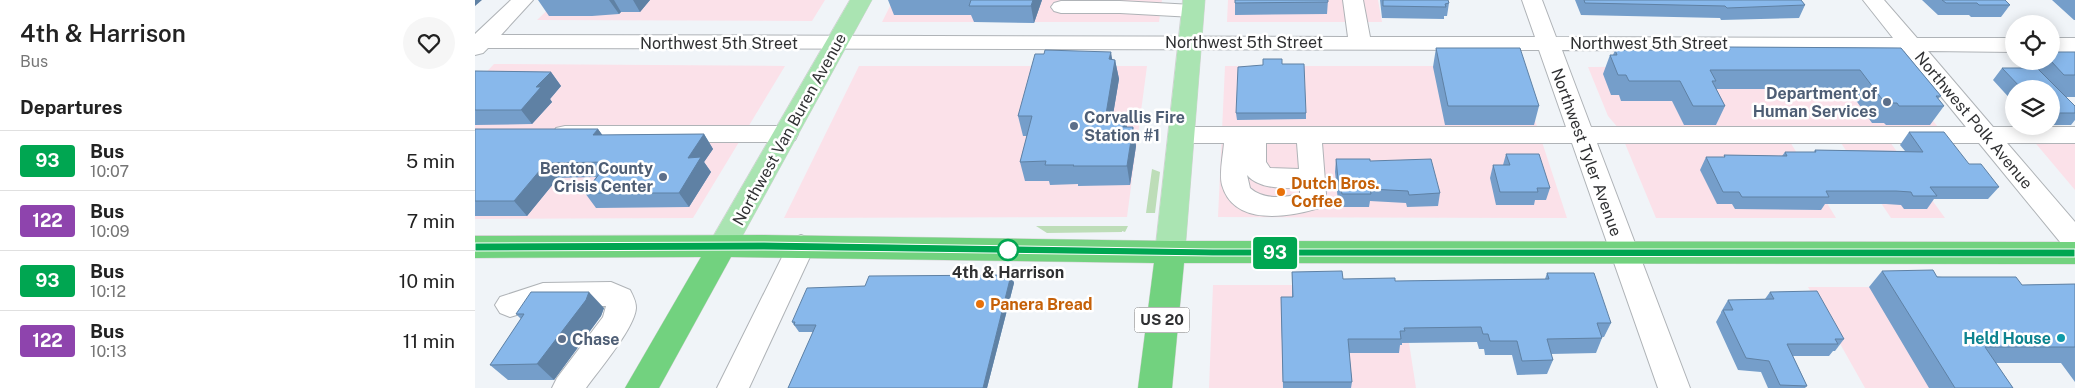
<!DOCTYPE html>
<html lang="en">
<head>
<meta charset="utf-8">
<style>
  :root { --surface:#fff; --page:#f6f6f6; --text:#222; --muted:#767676; --line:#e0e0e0 }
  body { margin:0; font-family:"Public Sans",sans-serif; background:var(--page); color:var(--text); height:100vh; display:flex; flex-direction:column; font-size:19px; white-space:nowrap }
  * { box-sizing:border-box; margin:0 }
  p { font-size:16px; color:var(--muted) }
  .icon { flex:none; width:28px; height:28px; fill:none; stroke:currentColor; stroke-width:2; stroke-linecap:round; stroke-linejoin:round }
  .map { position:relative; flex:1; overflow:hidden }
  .panel { display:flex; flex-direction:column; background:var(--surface); width:475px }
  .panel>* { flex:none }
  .badge { padding:0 10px; border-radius:4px; font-size:18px; line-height:32px }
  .buttons { position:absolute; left:1530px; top:15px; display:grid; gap:10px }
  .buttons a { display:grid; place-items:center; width:55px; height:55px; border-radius:50%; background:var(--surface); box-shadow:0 2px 12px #0003; font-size:25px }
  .map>.badge { position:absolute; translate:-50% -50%; box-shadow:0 0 0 2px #fff }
  h2 { padding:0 20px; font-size:19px; line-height:45px }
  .round { display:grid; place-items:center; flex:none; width:52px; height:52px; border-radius:26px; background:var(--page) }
  .summary { display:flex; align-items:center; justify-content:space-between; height:85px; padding:0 20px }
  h1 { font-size:24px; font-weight:600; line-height:38px }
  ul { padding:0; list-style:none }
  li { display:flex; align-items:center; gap:15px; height:60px; padding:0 20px; border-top:1px solid var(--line) }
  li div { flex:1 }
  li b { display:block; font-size:19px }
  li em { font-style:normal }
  li .badge { min-width:55px; font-weight:700; text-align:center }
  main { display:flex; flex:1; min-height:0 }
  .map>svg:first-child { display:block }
  .commercial { fill:#fbe1e9 }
  .green { fill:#bdddb8 }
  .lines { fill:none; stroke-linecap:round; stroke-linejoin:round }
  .minor-casing { stroke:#afb3b7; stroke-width:2 }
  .major-casing { stroke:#d1d2d2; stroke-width:1 }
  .highway-casing { stroke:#d1d2d2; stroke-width:1 }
  .minor { fill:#fff; fill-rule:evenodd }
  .major { fill:#aae4b2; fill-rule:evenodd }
  .highway { fill:#72d27f; fill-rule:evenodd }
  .wall { fill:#759eca }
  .shaded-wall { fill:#5f81a4 }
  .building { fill:#88b8eb; stroke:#5f81a4 }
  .line { fill:#00a651; stroke:#fff }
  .service-dot { fill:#5c6f8a; stroke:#fff; stroke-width:2 }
  .food-dot { fill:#e8710a; stroke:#fff; stroke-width:2 }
  .stop-dot { fill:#fff; stroke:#00a651; stroke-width:2.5 }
  .culture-dot { fill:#0f9aa8; stroke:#fff; stroke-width:2 }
  .labels { text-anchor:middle; stroke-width:5; stroke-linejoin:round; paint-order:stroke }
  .shield { fill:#fff; stroke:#6e6f70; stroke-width:1 }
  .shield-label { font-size:15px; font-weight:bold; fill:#303133 }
  .street-label { font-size:16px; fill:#303133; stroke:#fff }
  .service-label { font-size:16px; font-weight:bold; fill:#4e5e75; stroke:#fff; text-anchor:end }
  .food-label { font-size:16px; font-weight:bold; fill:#c56008; stroke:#fff; text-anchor:start }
  .stop-label { font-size:16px; font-weight:bold; fill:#303133; stroke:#fff }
  .culture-label { font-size:16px; font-weight:bold; fill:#0d838f; stroke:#fff; text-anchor:end }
</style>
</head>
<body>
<main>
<section class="panel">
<div class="summary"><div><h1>4th &amp; Harrison</h1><p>Bus</p></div><a class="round"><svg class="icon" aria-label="heart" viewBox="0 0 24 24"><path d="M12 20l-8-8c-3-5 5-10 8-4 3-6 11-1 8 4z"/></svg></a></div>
<h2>Departures</h2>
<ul>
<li><span class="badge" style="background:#00a651;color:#fff">93</span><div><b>Bus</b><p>10:07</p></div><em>5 min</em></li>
<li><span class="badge" style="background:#8e44ad;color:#fff">122</span><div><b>Bus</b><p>10:09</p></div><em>7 min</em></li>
<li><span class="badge" style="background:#00a651;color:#fff">93</span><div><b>Bus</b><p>10:12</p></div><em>10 min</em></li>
<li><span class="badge" style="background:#8e44ad;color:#fff">122</span><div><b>Bus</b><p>10:13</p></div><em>11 min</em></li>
</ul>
</section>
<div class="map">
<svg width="1600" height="388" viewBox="0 0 1600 388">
  <rect width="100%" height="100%" fill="#f0f4f8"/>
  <path class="commercial" d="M83,0H350L337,21L62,20Z
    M418,0H687L684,22H407Z
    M753,0H903L907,22H752Z
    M19,64L310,66L218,218L0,219V84Z
    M384,66H672L652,217L309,218Z
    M750,66H1042L1092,218L743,217Z
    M1415,66L1474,141L1415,142L1470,218H1416L1364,140H1314L1361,218H1181L1144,129L1133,116L1113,67Z
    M1551,132H1600V190Z
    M738,285H925L941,388H734Z
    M1333,287H1461L1530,388H1390Z"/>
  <path class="green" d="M677,169L685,172L680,213H671Z
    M561,226H653L650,232L647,231V232L572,233Z"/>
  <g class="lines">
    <defs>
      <path id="minor" d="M36,0H58L26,35L873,37L868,0H888L895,37H1060L1047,0H1067L1081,37L1418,38L1388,0H1409L1442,38H1539V52L1453,51L1518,127H1600V143H1532L1600,222V251L1590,248L1504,143H1122L1215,388H1183L1097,143H847L851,194L844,208C814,217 759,227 747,185C744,173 748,156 749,143H706L697,141L694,135L697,129L706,127H1091L1064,50L13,48L8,53L0,55V34ZM1087,50L1429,51L1491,127H1116ZM791,143H822L824,169L795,168L791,162ZM772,175C784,189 807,188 825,188V194C808,198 789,200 775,188Z
        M586,1H645L718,5L725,7L728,11L725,15L718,17L645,13H586L579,11L576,7L579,3Z
        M1576,38H1600V52H1576Z
        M90,126H311L320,128L323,134L320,140L311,142H90L81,140L78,134L81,128Z
        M326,235L336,239L340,246L274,388H242L316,239Z
        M136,282L155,290C158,296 161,301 161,308C160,328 123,371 111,388H77L82,378L128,317L131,306L68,307L35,317L25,313L20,305L25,297L68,283Z"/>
      <path id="major" d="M375,0H397L257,255L247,258L237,255L232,247Z
        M708,0H730L710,252L705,260L695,263L685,260L680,252Z"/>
      <path id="highway" d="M289,235L695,241L1600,242V264L709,263L697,388H663L679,263L256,257L184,388H150L226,257L0,258V236Z"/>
    </defs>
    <use href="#minor" class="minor-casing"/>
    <use href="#major" class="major-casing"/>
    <use href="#highway" class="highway-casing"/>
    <use href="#minor" class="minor"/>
    <use href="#major" class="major"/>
    <use href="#highway" class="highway"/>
  </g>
  <path class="wall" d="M63,0H175L165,12H146L144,14L117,16H74Z
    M413,0H567L559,23L499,22L496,15H419Z
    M760,0H853L852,14L760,15Z
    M905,0H973L974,3L972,16H969V19L907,18Z
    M1100,0H1326L1330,5L1324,18L1246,20L1245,18L1106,15Z
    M1447,0H1530L1535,5L1526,17H1496L1494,15H1463Z
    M1577,0H1600V20H1599Z
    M1253,47L1426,48L1466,96L1463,99L1469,106L1455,125H1411L1409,123H1397L1373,89H1241L1250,106L1241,125H1209L1197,101H1146L1144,95H1136L1128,74L1135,55H1138L1140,50H1252Z
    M961,48L1064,106L1059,125H970L958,67Z
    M1600,52V97H1591L1600,106V120L1596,125H1576V89H1539V103L1518,80L1527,68H1555L1560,61H1576Z
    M569,54L640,60L644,79L638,114L652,127H658L661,146L655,185L603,186V184L575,185L574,181H550L545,162L552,136H548L543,116Z
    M807,64L831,113V119L762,120L761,113Z
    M0,71L76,72L86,86L75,99L77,102L57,124L0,125Z
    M0,129H123L127,135L229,134L238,149L229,162L236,172L214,207L121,208L110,193L121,177L83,178L52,216H0Z
    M1434,132L1494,164L1524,187L1513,199H1459L1452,209H1429L1426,205L1411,204H1350L1346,210L1260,209L1257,204H1242L1225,170L1231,157H1249V155L1307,156L1310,152H1339L1340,150L1430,151L1425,145Z
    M1031,154L1075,188L1071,200H1060L1059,205H1021L1015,178L1018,165H1028Z
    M861,159L895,161L965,193L963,206L932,207L931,203L895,201L894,207H866L865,201H863L860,172Z
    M1407,271L1547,285L1600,284V382L1586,363H1521L1538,388H1454L1394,287Z
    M817,272L868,279L920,281L1070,279L1072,273L1136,323L1129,337H1127V338L1121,353L1076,354L1078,360L1072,374L1042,375L1037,355H1010L1009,349H1004L1002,342L927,343V345H925L924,353H874L877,382L876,388H808L806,297H817Z
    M536,275L539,283L512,388H313L338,332H324L317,322L390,286Z
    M1295,292L1369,339L1360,351H1358L1354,356H1318L1332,386L1330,388H1293L1286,372L1263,370L1241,322L1246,313V312L1253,300L1290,299Z
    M129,308L126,316L79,380H33L15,365L46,319L41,314Z"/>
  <path class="shaded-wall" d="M0,0H7L0,6Z
    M134,0H139L146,12L144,14Z
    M158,0H175L165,12Z
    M558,0H567L559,23L556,6Z
    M636,52L639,70L640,60L644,79L635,133L631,114L634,59Z
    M76,72L86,86L75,99L77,102L57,124L46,110L61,87Z
    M650,114L653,133L648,127Z
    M658,127L661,146L655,185L652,166Z
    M123,129L134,144L118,135Z
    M229,134L238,149L229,162L236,172L214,207L204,193L213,158Z
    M71,163L83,178L52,216L39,201Z
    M536,275L539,283L512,388H508Z
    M114,292L129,308L126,316L79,380L62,364Z"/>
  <path class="building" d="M496,0H558L556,6H494Z
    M760,0H853V2L760,3Z
    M908,0H973L974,3L970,4L971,7L908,6Z
    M1109,0H1326L1330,5L1252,8L1250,6L1110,3Z
    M1467,0H1530L1535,5H1504L1502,3H1471Z
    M1253,47L1426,48L1466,96H1461L1469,106H1424L1422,103H1410L1385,70H1235L1241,81H1237L1250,106H1218L1205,81H1154L1151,75H1143L1135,55H1142L1140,50H1255Z
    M961,48H1045L1064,106H973Z
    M570,50L636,52L634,59L640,60L631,114H650L648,127H658L652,166H598L599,165H570L571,161L545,162L557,116H543L560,54H569Z
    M1576,52H1600V75H1589L1576,61Z
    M788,59H807V64H829L831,113H761L763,67L788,65Z
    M1527,68H1562L1600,106V113H1576V89H1547Z
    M0,71L76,72L61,87H66L46,110H0Z
    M0,129H123L118,135L229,134L213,158L226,157L204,193H110L133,162L71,163L39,201H0Z
    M1434,132H1469L1494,164H1506L1524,187H1455L1462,196H1438L1436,192L1421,191H1351L1354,197H1267L1264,192H1248L1231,157H1250L1249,155L1312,156L1310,152H1341L1340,150L1448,152Z
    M1031,154H1064L1075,188H1062L1063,192H1025L1018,165H1035Z
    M861,159H895V161L956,159L965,193L934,195L933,191L895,189L896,194H867L866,189H864Z
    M1458,270L1462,277H1541L1547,285L1600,284V347H1510L1538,388H1480L1407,271Z
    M867,271L868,279L920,278V281L1074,279L1072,273H1119L1136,323H1122L1127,338L1072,339L1078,360L1047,361L1042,341H1015L1013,334H1008L1006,327L929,328L930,331H925L926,339H873L877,382H808L806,297H818L817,272Z
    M536,275L508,388H313L341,325H319L320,322H317L332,288L390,286L394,276Z
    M1342,291L1369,339H1360L1363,344H1312L1332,386L1305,385L1294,361L1271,358L1248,310H1258L1253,300L1299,299L1295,292Z
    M56,292H114L111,300L62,364L15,365L49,314H41Z"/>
  <path class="line" d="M289,242L738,249H1600V257L738,256L289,250L0,251V243Z"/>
  <g class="service-dot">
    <circle cx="1412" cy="102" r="5"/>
    <circle cx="599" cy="126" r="5"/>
    <circle cx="188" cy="177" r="5"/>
    <circle cx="87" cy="339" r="5"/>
  </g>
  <g class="food-dot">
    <circle cx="806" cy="192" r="5"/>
    <circle cx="505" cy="304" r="5"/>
  </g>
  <circle class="stop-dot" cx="533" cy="250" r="10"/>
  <circle class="culture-dot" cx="1586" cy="338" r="5"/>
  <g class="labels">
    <rect class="shield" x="659.5" y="307.5" width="55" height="25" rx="4"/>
    <g class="shield-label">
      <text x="687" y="325">US 20</text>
    </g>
    <g class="street-label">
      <text x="769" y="48">Northwest 5th Street</text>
      <text x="244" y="49">Northwest 5th Street</text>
      <text x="1174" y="49">Northwest 5th Street</text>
      <text transform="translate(1499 120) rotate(50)" y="6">Northwest Polk Avenue</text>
      <text transform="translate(314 129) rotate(-61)" y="6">Northwest Van Buren Avenue</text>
      <text transform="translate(1112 152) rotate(70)" y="6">Northwest Tyler Avenue</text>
    </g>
    <g class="service-label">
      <text x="1402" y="99">Department of<tspan x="1402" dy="18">Human Services</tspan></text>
      <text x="609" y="123" text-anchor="start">Corvallis Fire<tspan x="609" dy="18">Station #1</tspan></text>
      <text x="178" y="174">Benton County<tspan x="178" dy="18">Crisis Center</tspan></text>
      <text x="97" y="345" text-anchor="start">Chase</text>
    </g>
    <g class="food-label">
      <text x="816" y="189">Dutch Bros.<tspan x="816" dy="18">Coffee</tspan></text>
      <text x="515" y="310">Panera Bread</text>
    </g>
    <g class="stop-label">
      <text x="533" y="278">4th &amp; Harrison</text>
    </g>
    <g class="culture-label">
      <text x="1576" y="344">Held House</text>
    </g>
  </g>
</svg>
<div class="buttons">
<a><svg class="icon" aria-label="locate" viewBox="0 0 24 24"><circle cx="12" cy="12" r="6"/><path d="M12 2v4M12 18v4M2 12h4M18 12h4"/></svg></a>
<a><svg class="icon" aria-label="layers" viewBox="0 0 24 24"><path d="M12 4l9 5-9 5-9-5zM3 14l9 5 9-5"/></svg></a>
</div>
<b class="badge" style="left:800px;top:253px;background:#00a651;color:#fff">93</b>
</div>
</main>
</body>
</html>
